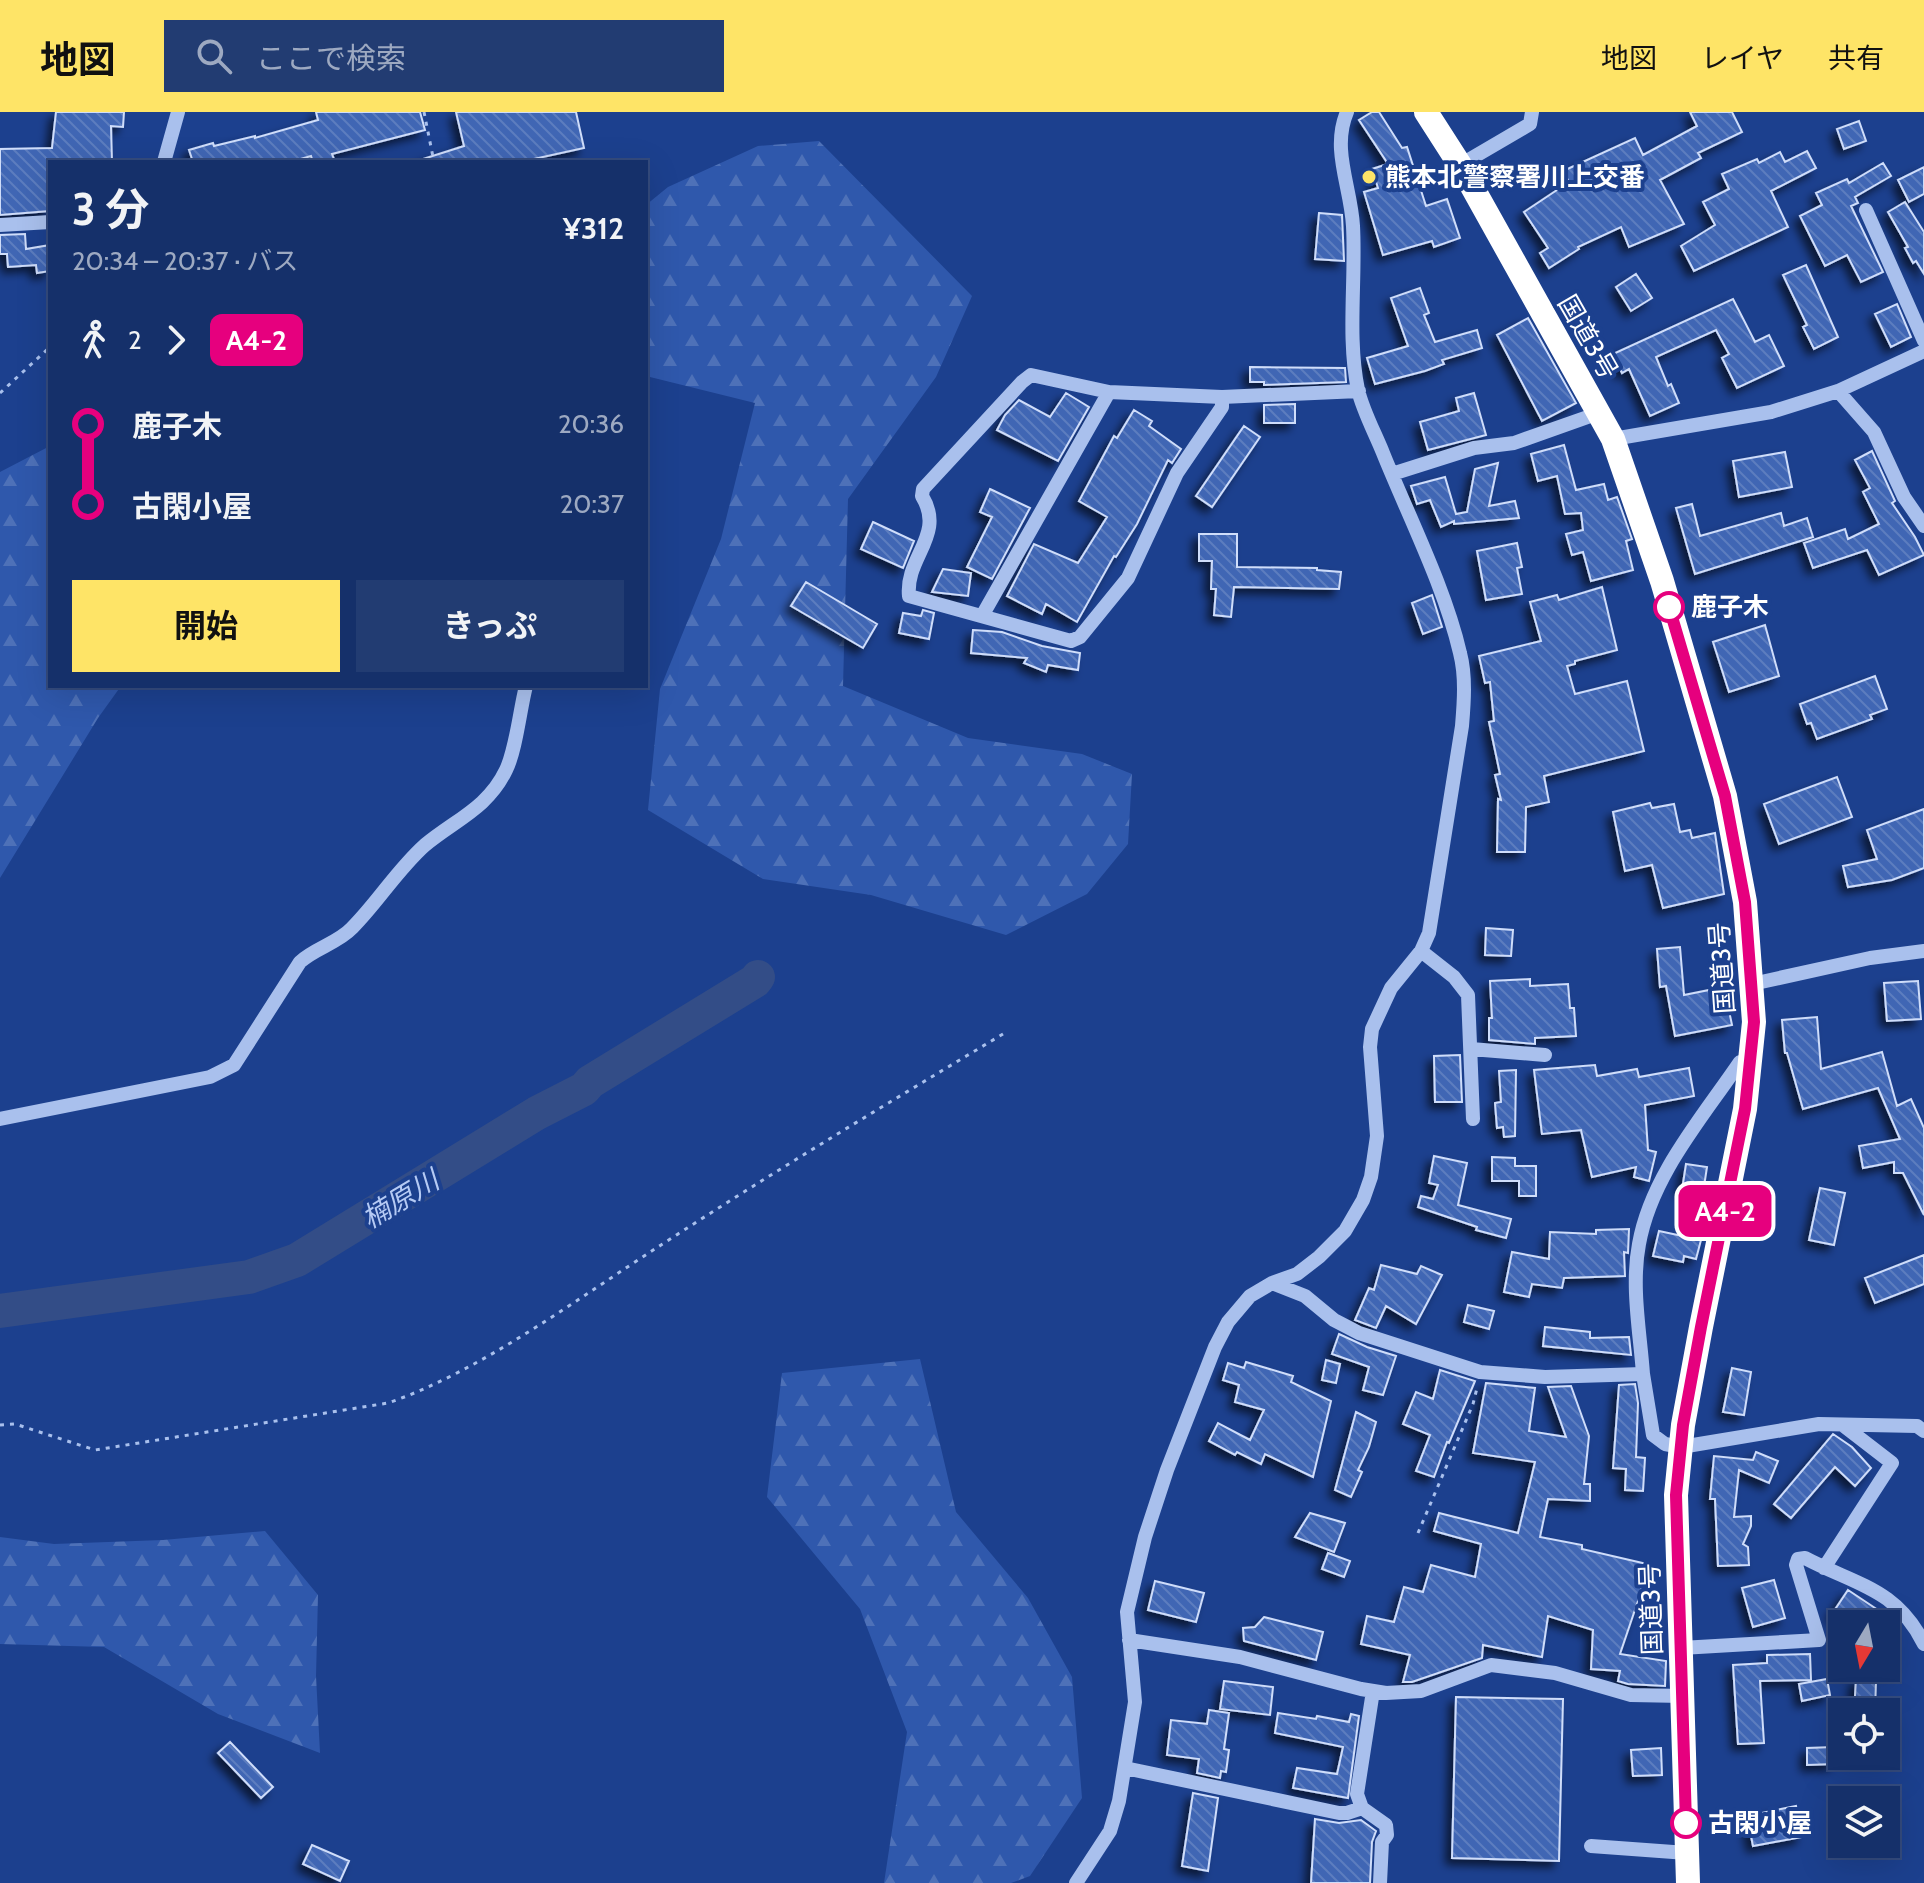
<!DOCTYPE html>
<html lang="ja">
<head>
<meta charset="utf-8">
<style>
  :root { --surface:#15306a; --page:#223c72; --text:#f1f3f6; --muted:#9da9c1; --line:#344b7e; --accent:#fee467 }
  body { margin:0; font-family:Cabin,"Noto Sans JP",sans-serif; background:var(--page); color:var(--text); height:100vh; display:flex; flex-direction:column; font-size:30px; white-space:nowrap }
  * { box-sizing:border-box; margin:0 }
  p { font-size:26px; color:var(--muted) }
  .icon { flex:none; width:44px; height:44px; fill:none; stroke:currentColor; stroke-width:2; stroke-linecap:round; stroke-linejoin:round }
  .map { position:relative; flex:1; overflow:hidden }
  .panel { position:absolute; left:48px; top:48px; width:600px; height:528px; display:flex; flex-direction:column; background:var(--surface); border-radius:0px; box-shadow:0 8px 32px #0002,0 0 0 2px var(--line) }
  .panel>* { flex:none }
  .badge { padding:0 16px; border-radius:12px; font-size:28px; line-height:52px }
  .needle { width:52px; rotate:190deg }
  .controls { position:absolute; left:1828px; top:1498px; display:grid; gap:16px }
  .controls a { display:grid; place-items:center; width:72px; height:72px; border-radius:0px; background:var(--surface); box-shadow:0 8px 32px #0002,0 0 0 2px var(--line); font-size:40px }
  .map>.badge { position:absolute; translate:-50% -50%; box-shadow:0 0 0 4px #fff }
  .legs { display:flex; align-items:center; gap:12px; height:88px; padding:0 24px; font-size:26px }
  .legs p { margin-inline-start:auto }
  .overview { display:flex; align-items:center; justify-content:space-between; height:136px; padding:0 24px }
  h1 { font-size:44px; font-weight:700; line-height:60px }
  .button { display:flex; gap:16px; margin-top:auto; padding:16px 24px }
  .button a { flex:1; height:92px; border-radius:0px; background:var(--accent); color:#111; font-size:32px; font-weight:700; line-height:92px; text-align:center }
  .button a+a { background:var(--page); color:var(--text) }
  ul { padding:0 24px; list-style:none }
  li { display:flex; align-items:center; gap:28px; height:80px; font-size:30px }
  li i { display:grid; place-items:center; width:12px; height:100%; margin:0 10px; background:currentColor }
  li i::after { content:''; width:20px; height:20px; margin:-10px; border:6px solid; border-radius:50%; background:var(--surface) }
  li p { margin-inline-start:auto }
  li:first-child i { background:linear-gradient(#0000 50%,currentColor 0) }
  li:last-child i { background:linear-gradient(currentColor 50%,#0000 0) }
  header { display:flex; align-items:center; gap:48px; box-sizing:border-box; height:112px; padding:0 40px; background:var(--accent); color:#111 }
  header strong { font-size:38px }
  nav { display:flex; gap:44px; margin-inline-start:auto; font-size:28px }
  .search { width:560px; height:72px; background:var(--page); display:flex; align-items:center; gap:20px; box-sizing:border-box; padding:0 28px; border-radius:0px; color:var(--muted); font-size:30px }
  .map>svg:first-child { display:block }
  .forest { fill:url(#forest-firs) }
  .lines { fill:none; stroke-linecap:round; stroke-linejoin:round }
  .river { stroke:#334d87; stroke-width:34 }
  .building { fill:url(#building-back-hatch); stroke:#cfddfa; stroke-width:2; filter:url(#shadow) }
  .path { stroke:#a9c0ed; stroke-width:3; stroke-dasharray:4 6; stroke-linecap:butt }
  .minor { stroke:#a9c0ed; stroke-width:14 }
  .highway { stroke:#fff; stroke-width:24 }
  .line-1-casing { stroke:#fff; stroke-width:18 }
  .line-1 { stroke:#e6007e; stroke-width:12 }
  .poi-dot { fill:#fee467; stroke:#1c408e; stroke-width:3 }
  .stop-1-dot { fill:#fff; stroke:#e6007e; stroke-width:4 }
  .labels { text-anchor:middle; stroke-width:8; stroke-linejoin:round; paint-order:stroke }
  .poi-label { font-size:26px; font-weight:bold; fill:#fff; stroke:#1c408e; text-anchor:start }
  .street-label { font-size:26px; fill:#fff; stroke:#1c408e }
  .stop-label { font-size:26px; font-weight:bold; fill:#fff; stroke:#1c408e; text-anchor:start }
  .water-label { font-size:28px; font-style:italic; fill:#b5caf4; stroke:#1c408e }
</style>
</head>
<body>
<header>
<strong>地図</strong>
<div class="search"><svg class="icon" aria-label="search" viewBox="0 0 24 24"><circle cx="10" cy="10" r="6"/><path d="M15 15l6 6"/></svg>ここで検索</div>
<nav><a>地図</a><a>レイヤ</a><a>共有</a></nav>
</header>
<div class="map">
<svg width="1924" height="1771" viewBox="0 0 1924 1771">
  <defs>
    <pattern id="forest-firs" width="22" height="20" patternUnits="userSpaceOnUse" patternTransform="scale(2)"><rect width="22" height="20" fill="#2f58ac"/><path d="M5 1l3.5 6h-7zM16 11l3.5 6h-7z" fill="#4e71b8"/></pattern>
    <pattern id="building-back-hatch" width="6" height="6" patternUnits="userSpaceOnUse" patternTransform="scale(2)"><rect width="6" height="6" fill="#4066b4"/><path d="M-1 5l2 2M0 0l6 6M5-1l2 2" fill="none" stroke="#5d7dbf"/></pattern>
    <filter id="shadow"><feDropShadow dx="-6" dy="6" stdDeviation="4" flood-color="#0009"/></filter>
  </defs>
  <rect width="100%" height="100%" fill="#1c408e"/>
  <path class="forest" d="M819,29L972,184L936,265L848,387L843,574L968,626L1082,642L1132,662L1128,732L1087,782L1006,823L871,783L763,767L648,698L660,577L721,427L755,291L646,264V93L668,75L758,34Z
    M50,334V574H121L98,606L0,766V360Z
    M920,1247L956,1400L1028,1486L1072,1565L1082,1686L1030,1764L1011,1771H884L907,1620L860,1497L767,1385L782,1261Z
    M265,1419L318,1483L316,1564L320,1641L218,1602L104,1535L0,1532V1425L54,1432L163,1428Z"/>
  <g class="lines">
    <path class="river" d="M0,1199L249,1165L297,1148L537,1001L584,977L590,970L755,869L758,865"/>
  </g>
  <path class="building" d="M56,0H124L123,15L111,14L112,50H50V99L0,103V37L52,36Z
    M316,0H420L425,18L332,42L334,47L324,50H313L311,44L290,50H193L189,38L213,31L214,34L255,24V26L318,8Z
    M456,0H576L584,36L520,50H423V47L464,34Z
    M1372,0H1379L1402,36L1407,35L1426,94L1447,87L1460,126L1434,135L1432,129L1383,143L1364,80L1378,76L1372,57L1388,52L1359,8Z
    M1690,0H1732L1742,20L1698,41L1701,46L1660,68L1684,112L1629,135L1621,115L1578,135L1579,137L1549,156L1540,141L1548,136L1524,100L1569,70L1563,59L1635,26L1643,43L1697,14Z
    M1859,9L1866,29L1844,37L1837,17Z
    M1807,39L1816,56L1771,79L1788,115L1694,159L1681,134L1715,113L1703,90L1729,77L1722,62L1757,47L1759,51L1780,40L1785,50Z
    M1883,51L1891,64L1855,85L1858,91L1851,94L1883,160L1861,170L1847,143L1825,154L1800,104L1822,93L1816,81L1847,67L1849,71Z
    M1924,55V82L1909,90L1898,68Z
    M1905,90L1924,120V162L1916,149L1913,151L1905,136L1908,135L1888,100Z
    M1319,101L1342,103L1344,149L1315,147Z
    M25,122L26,137L50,133V159L37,161L36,153L8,155L7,142H0V123Z
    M1806,153L1838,225L1814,237L1803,215L1807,213L1783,163Z
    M1636,162L1652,186L1631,199L1616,175Z
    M1420,176L1429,201L1424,203L1435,230L1477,218L1482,236L1442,248L1444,252L1425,259L1375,272L1367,246L1408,234L1391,186Z
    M1733,187L1755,230L1769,223L1784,254L1737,276L1722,246L1729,242L1716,218L1656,245L1668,274L1671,272L1679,291L1650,304L1629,257L1622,261L1613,242Z
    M1897,192L1911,225L1891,235L1875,202Z
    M1528,206L1576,291L1542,309L1497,223Z
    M1250,255L1345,256L1346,270L1264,273V270H1250Z
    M1066,281L1089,295L1058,349L997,318L1005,303L1019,288L1050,305Z
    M1474,281L1486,323L1428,338L1420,310L1459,299L1456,286Z
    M1295,292V311H1264V293Z
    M1134,298L1152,309L1149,314L1181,337L1172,351L1168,348L1137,412L1116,445L1114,444L1077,510L1046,492L1042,502L1007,484L1034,432L1078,451L1107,405L1079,389L1114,324L1117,326Z
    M1244,314L1260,325L1212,395L1196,384Z
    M1564,333L1576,378L1604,372L1608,388L1617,385L1632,427L1626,429L1633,458L1591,469L1583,440L1572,443L1566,422L1583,418L1581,401L1565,402L1557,364L1538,369L1531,342Z
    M1872,339L1895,389L1892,391L1915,425L1924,443L1879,463L1867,438L1813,456L1804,431L1845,417L1848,427L1879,412L1863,380L1870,376L1855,348Z
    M1785,340L1792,375L1739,385L1733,349Z
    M1498,351L1489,394L1515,389L1519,406L1454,412V409L1441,415L1430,388L1417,392L1411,374L1445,365L1456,402L1467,400L1475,357Z
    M990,377L1030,396L992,467L967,455L992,405L980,400Z
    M1692,392L1700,424L1781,401L1784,414L1807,406L1813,425L1695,462L1676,396Z
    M873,410L914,429L903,456L861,437Z
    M1199,422H1237V455L1317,456V458L1341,460L1339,477L1234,475L1231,505L1214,503L1216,477H1211L1212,449H1199Z
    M1517,431L1522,455L1517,456L1522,482L1486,488L1477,439Z
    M943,457L971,461L968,484L932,480Z
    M806,470L877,512L863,536L791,494Z
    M1602,475L1617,538L1575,549V552L1567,554L1575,582L1627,569L1644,639L1544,664L1549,690L1526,695L1525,740H1497L1498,687L1501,688L1495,663L1500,662L1489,610L1494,609L1490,570L1485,571L1479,544L1541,529L1530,490L1557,483L1559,488Z
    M1432,483L1442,515L1423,522L1412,491Z
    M923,498L934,501L929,527L899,521L903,501L921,504Z
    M1765,513L1779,564L1729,580L1713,530Z
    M973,518L1002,520L1042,534L1080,541L1078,558L1048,553L1046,560L1024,551L1027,546L971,541Z
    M1875,564L1887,597L1870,603L1872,607L1817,627L1811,611L1807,612L1800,592Z
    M1837,665L1852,705L1779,732L1764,692Z
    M1650,691L1652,696L1674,692L1680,720L1690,718L1692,726L1715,721L1724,782L1663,796L1652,753L1625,759L1613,700Z
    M1924,697V756L1892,768L1848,775L1843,754L1877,747L1867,718Z
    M1486,816L1513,818L1511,844L1485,843Z
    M1680,835L1684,883L1724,875L1732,913L1675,924L1666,874L1660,875L1657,837Z
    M1530,867V874L1568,872L1570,896H1574L1576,924L1535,926V932L1489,928V906H1492L1490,869Z
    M1918,869L1921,907L1887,909L1884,871Z
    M1817,905L1821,957L1882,940L1897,994L1911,987L1924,1016V1103L1903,1061H1894V1050L1863,1056L1859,1034L1900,1027L1878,976L1803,997L1787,941H1785L1782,908Z
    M1460,943L1462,990H1435L1434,944Z
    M1595,953L1597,964L1637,957L1639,965L1689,956L1694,984L1645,993L1648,1038L1656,1040L1649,1069L1634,1065L1636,1055L1592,1065L1581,1018L1542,1022L1534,958Z
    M1516,958L1515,1024L1504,1025L1503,1015L1497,1016L1495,991L1501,990L1499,959Z
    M1434,1044L1467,1051L1458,1093L1511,1107L1506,1126L1476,1118L1477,1115L1418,1095L1421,1084L1433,1087L1438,1073L1429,1071Z
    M1492,1045L1515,1046V1054H1536V1084H1519V1069H1492Z
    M1686,1052L1707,1055L1703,1081L1682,1078Z
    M1820,1076L1845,1081L1834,1133L1809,1128Z
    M1629,1117L1628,1141L1624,1140L1625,1164L1564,1166L1562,1176L1532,1172L1529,1185L1504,1180L1512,1140L1549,1147L1550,1120L1596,1122V1118Z
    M1659,1119L1701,1128L1696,1147L1684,1144L1683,1150L1653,1144Z
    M1924,1143V1172L1875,1191L1865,1166Z
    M1381,1153L1417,1162L1421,1154L1442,1163L1416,1212L1386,1194L1376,1216L1355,1208L1369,1176L1374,1178Z
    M1468,1193L1494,1199L1489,1217L1464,1210Z
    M1545,1215L1590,1220V1226L1629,1225L1631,1243L1543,1234Z
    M1339,1222L1367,1235L1396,1244L1383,1283L1363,1278L1369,1255L1332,1242Z
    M1326,1248L1340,1252L1336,1271L1322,1268Z
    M1246,1250L1293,1264L1291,1270L1331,1289L1313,1365L1265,1342L1261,1352L1237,1340L1235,1343L1209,1329L1218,1311L1250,1328L1264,1298L1235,1290L1239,1273L1223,1268L1228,1251L1244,1256Z
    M1732,1256L1751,1260L1744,1303L1723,1300Z
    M1440,1258L1475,1269L1449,1331L1447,1330L1434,1365L1416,1359L1430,1323L1403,1312L1416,1280L1433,1287Z
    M1486,1271L1535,1276L1529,1319L1566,1325L1548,1275L1571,1274L1589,1324L1584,1372H1590V1389L1548,1387L1540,1425L1582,1433V1437L1647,1452L1639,1486L1620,1542L1666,1549L1665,1574L1628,1572L1618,1569L1620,1559L1591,1557L1593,1518L1548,1504L1542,1545L1483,1533L1482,1546L1412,1570H1403L1410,1543L1361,1532L1367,1504L1394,1510L1404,1475L1423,1480L1431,1453L1475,1465L1481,1432L1434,1419L1439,1401L1518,1421L1535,1350L1473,1341Z
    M1635,1272L1638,1291L1636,1345L1645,1346L1643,1379L1625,1378L1626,1357L1613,1356L1619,1273Z
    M1356,1300L1376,1310L1369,1335L1358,1358L1362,1360L1351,1385L1335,1378Z
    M1833,1322L1852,1335L1871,1356L1855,1374L1835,1355L1791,1406L1774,1392Z
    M1756,1340L1778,1349L1769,1371L1739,1358L1734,1405L1751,1404V1414L1743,1432L1748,1435L1749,1453L1718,1454L1715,1387H1710L1714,1344L1753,1348Z
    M1310,1401L1345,1411L1334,1440L1295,1425Z
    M1328,1441L1350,1449L1344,1465L1322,1457Z
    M1774,1468L1785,1506L1753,1515L1742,1476Z
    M1155,1469L1204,1481L1196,1510L1148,1498Z
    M1848,1478L1899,1512H1847L1832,1502Z
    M1264,1505L1323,1520L1316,1548L1244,1529L1243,1516L1255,1515Z
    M1810,1542L1811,1568L1760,1569L1764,1631L1738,1632L1733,1553L1767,1551V1543Z
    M1827,1567L1830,1583L1802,1589L1799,1572Z
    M1856,1567L1876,1569L1875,1600H1854Z
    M1224,1569L1273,1575L1270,1603L1220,1597Z
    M1456,1585L1563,1587L1559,1749L1452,1746Z
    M1209,1598L1229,1601L1224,1637L1229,1638L1226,1660L1221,1659L1220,1666L1197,1661L1199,1647L1167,1643L1171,1608L1207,1612Z
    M1278,1601L1316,1607L1317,1604L1349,1610L1351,1602L1359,1604L1348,1686L1293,1676L1297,1656L1337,1662L1343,1635L1275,1621Z
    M230,1630L273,1675L261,1686L218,1641Z
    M1834,1635L1835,1652L1807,1653V1636Z
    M1661,1636L1662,1663L1633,1664L1631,1638Z
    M1193,1681L1218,1686L1208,1759L1182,1754Z
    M1796,1694L1802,1725L1753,1734L1747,1704Z
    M1315,1707L1339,1711L1361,1708L1376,1719L1372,1730L1370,1771H1311Z
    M312,1733L349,1749L340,1769L303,1752Z"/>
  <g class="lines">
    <path class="path" d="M424,0L434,50
      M0,281L50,235
      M0,1313L15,1312L95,1338L388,1291C481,1259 577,1187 661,1133C773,1060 888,991 1003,922
      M1418,1421L1473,1292L1477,1276"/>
    <path class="minor" d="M164,50L178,0
      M1460,53L1530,12L1532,0
      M1866,98L1924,229
      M0,113L50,110
      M1031,263L1109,280L1222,285V295L1177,361L1128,466L1080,525L1071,529L909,484C905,445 946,423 922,384L923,377L1022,270Z
      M1838,279L1874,320L1904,385L1924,414
      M1222,285L1359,279
      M1613,327L1771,300L1838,279L1924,239
      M1392,362L1474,336L1514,331L1599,301
      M982,504L1109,280
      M1421,839L1454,865L1468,883L1473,1007
      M1752,872L1870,846L1924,839
      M1471,937L1545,943
      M0,1007L210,965L234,953L300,850C315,836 338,831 352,816C378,790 397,758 425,733C455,708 488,696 506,658C516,638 520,597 526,574
      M1272,1171L1305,1184L1334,1208L1359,1221L1480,1260L1545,1265L1643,1262L1653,1323L1665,1332L1681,1335L1819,1312L1917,1314L1924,1319
      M1643,1262C1640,1220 1631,1174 1639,1132C1651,1064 1702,1006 1740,950L1751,949
      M1824,1456L1892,1351L1844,1314
      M1129,1528L1240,1545L1361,1577L1386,1581L1421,1579L1491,1553L1555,1561L1631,1583L1683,1584
      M1681,1536L1819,1528L1796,1453L1798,1447L1805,1446C1856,1473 1896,1476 1924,1532
      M1373,1579L1357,1682L1362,1696L1386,1713L1387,1723L1382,1730L1380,1771
      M1125,1656L1339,1701H1347L1362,1696
      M1591,1734L1687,1741
      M1076,1771L1110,1719L1119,1689L1135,1590L1127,1500L1145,1425L1167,1358L1215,1235L1228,1210L1250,1184L1272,1171L1297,1162L1319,1145L1345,1119L1363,1088L1371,1065L1377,1024L1370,935L1372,917L1391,876L1421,839L1429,821L1462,614C1464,590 1466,564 1460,541C1445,476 1408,403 1383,341C1375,321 1363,299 1358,278C1347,225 1356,168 1353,114C1351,75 1331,37 1347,0"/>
    <path class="highway" d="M1426,0L1460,53L1613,327L1662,469L1725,684L1745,790L1754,910L1745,997L1701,1215L1683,1313L1676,1383L1688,1771"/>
  </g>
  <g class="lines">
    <defs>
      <path id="line-1" d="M1669,495L1725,684L1745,790L1754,910L1745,997L1701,1215L1683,1313L1676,1383L1686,1711"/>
    </defs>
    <use href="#line-1" class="line-1-casing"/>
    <use href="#line-1" class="line-1"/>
  </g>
  <circle class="poi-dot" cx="1369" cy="65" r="8"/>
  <g class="stop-1-dot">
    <circle cx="1669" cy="495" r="14"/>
    <circle cx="1686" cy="1711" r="14"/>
  </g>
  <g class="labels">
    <g class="poi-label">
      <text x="1385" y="74">熊本北警察署川上交番</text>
    </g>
    <g class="street-label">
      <text transform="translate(1588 225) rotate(60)" y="9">国道3号</text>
      <text transform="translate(1722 856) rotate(-94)" y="9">国道3号</text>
      <text transform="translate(1651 1497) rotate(-92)" y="9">国道3号</text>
    </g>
    <g class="stop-label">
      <text x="1691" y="504">鹿子木</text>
      <text x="1708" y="1720">古閑小屋</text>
    </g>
    <g class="water-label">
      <text transform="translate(400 1087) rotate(-31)" y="10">楠原川</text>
    </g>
  </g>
</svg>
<div class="controls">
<a><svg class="needle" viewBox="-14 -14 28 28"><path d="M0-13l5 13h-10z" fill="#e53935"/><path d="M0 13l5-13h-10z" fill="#9da9c1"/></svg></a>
<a><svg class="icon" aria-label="locate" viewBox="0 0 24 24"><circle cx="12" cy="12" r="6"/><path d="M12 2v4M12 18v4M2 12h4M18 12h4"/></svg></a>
<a><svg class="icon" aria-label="layers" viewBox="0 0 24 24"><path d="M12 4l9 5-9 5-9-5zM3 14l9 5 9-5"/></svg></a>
</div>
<b class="badge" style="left:1725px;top:1099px;background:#e6007e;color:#fff">A4-2</b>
<section class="panel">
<div class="overview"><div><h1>3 分</h1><p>20:34 – 20:37 · バス</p></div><b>¥312</b></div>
<div class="legs"><svg class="icon" aria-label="walk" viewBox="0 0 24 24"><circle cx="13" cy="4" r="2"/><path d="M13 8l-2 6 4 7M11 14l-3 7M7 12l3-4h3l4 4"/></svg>2<svg class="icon" aria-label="forward" viewBox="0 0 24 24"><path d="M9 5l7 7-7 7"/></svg><b class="badge" style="background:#e6007e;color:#fff">A4-2</b></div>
<ul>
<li><i style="color:#e6007e"></i><b>鹿子木</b><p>20:36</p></li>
<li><i style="color:#e6007e"></i><b>古閑小屋</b><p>20:37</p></li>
</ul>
<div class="button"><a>開始</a><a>きっぷ</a></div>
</section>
</div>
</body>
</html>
